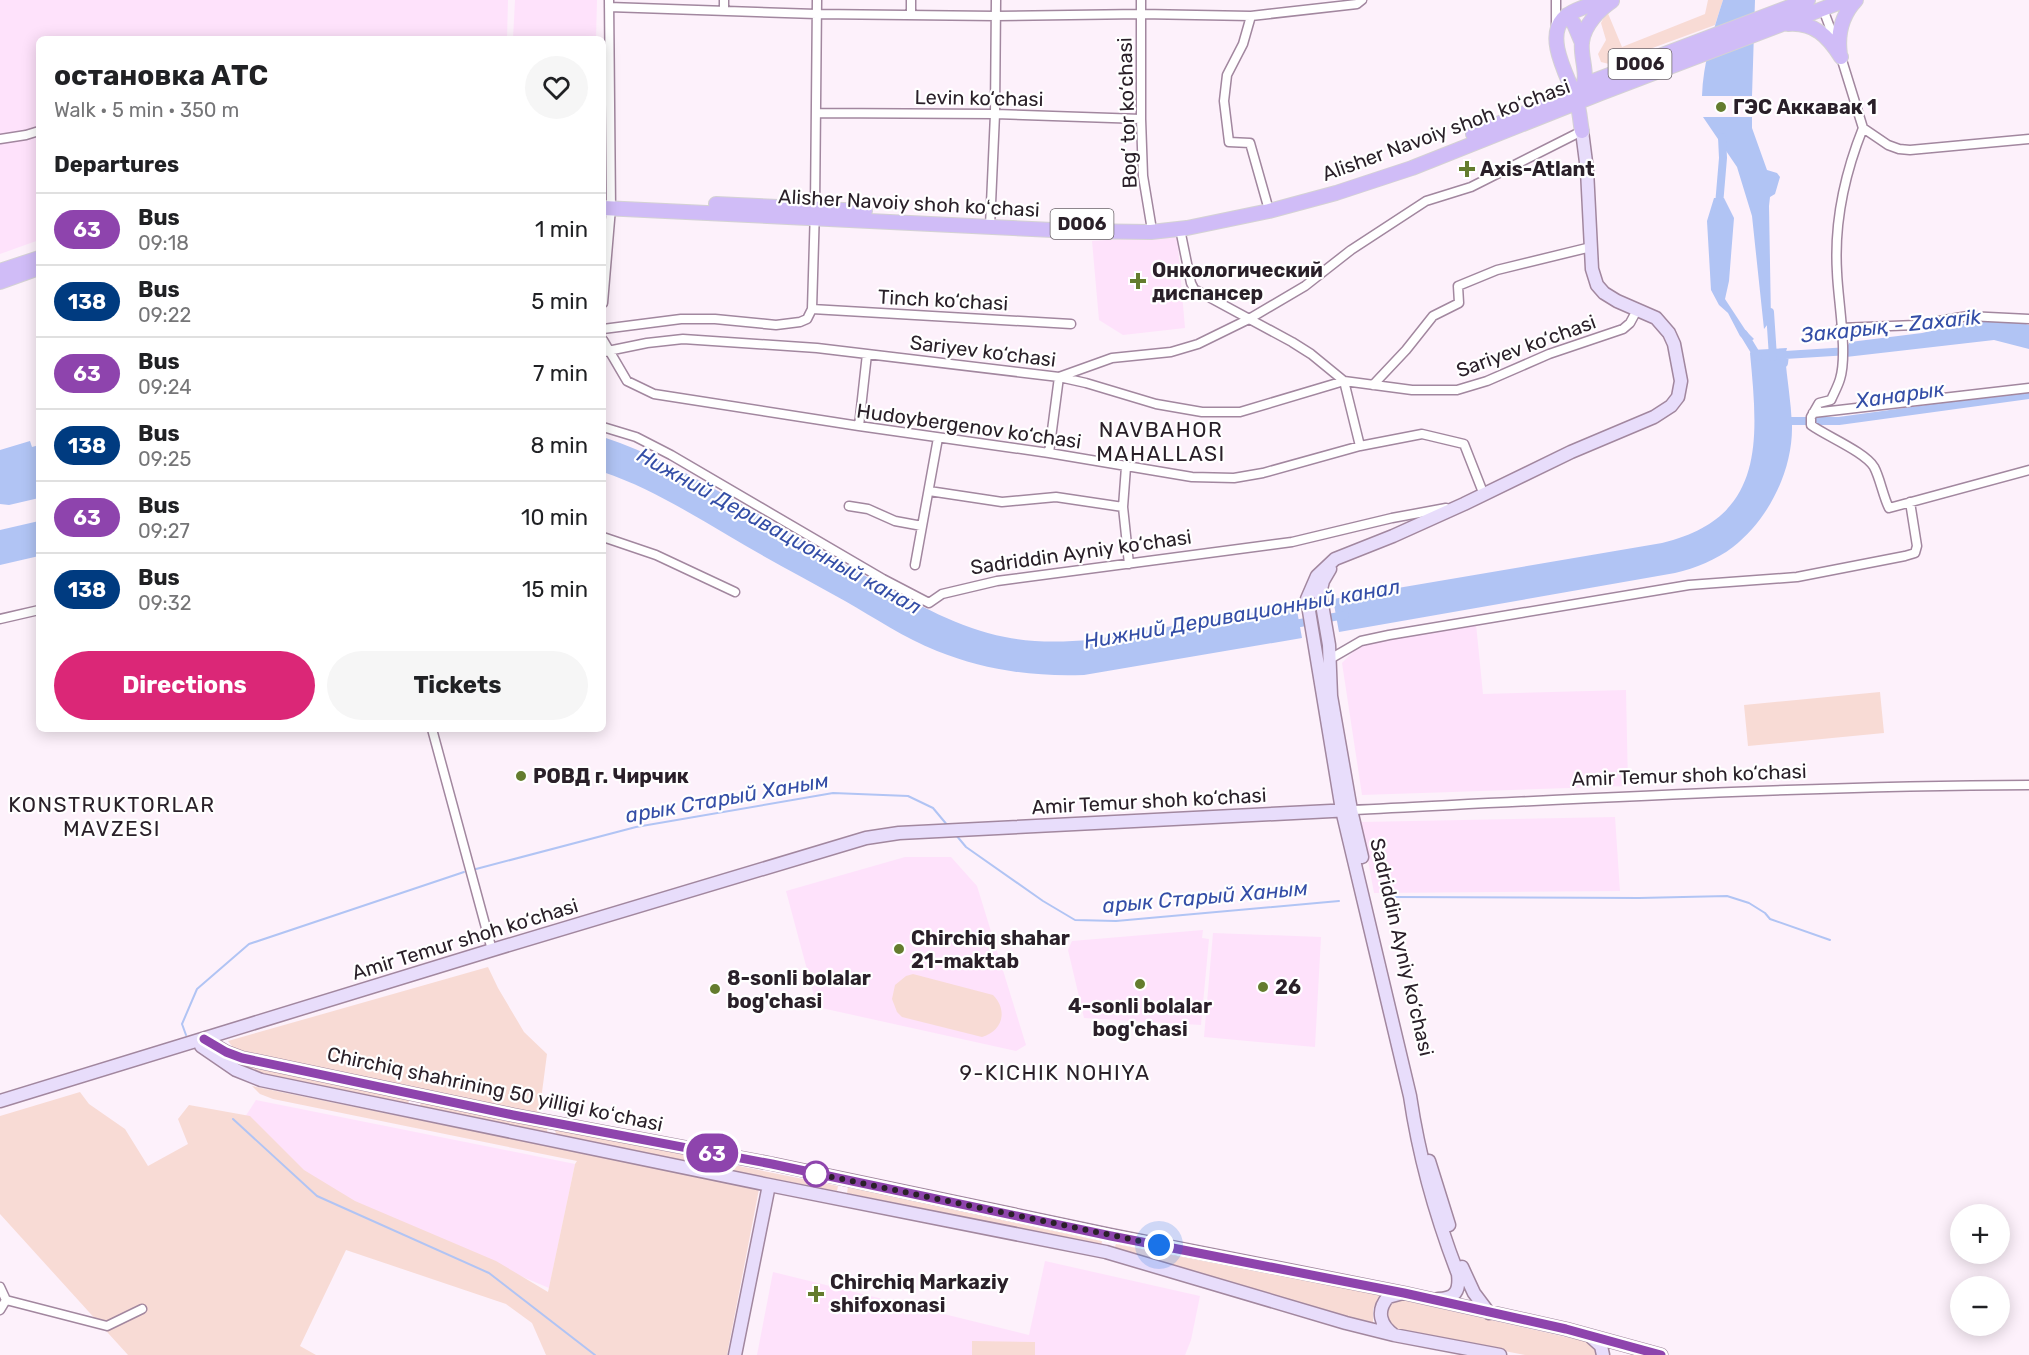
<!DOCTYPE html>
<html lang="en">
<head>
<meta charset="utf-8">
<style>
  :root { --surface:#fff; --page:#f6f6f6; --text:#202124; --muted:#757577; --line:#e0e0e0; --accent:#db2777 }
  body { margin:0; font-family:Rubik,sans-serif; background:var(--page); color:var(--text); height:100vh; display:flex; flex-direction:column; font-size:22px; white-space:nowrap }
  * { box-sizing:border-box; margin:0 }
  p { font-size:20px; color:var(--muted) }
  .icon { flex:none; width:33px; height:33px; fill:none; stroke:currentColor; stroke-width:2; stroke-linecap:round; stroke-linejoin:round }
  .map { position:relative; flex:1; overflow:hidden }
  .side { position:absolute; left:36px; top:36px; width:570px; height:696px; display:flex; flex-direction:column; background:var(--surface); border-radius:9px; box-shadow:0 3px 15px #0003 }
  .side>* { flex:none }
  .badge { padding:0 12px; border-radius:20px; font-size:21px; line-height:39px }
  .tools { position:absolute; left:1950px; top:1204px; display:grid; gap:12px }
  .tools a { display:grid; place-items:center; width:60px; height:60px; border-radius:50%; background:var(--surface); box-shadow:0 3px 15px #0003; font-size:30px }
  .you { position:absolute; width:30px; height:30px; margin:-15px; border:4px solid #fff; border-radius:50%; background:#1a73e8; box-shadow:0 0 0 9px #1a73e833 }
  .map>.badge { position:absolute; translate:-50% -50%; box-shadow:0 0 0 3px #fff }
  h2 { padding:0 18px; font-size:22px; line-height:54px }
  .round { display:grid; place-items:center; flex:none; width:63px; height:63px; border-radius:32px; background:var(--page) }
  .headline { display:flex; align-items:center; justify-content:space-between; height:102px; padding:0 18px }
  h1 { font-size:28px; font-weight:700; line-height:45px }
  .button { display:flex; gap:12px; margin-top:auto; padding:12px 18px }
  .button a { flex:1; height:69px; border-radius:36px; background:var(--accent); color:#fff; font-size:24px; font-weight:700; line-height:69px; text-align:center }
  .button a+a { background:var(--page); color:var(--text) }
  ul { padding:0; list-style:none }
  li { display:flex; align-items:center; gap:18px; height:72px; padding:0 18px; border-top:2px solid var(--line) }
  li div { flex:1 }
  li b { display:block; font-size:22px }
  li em { font-style:normal }
  li .badge { min-width:66px; font-weight:700; text-align:center }
  .map>svg:first-child { display:block }
  .built { fill:#fee2fb }
  .green { fill:#f8dbd5 }
  .water { fill:#b1c4f4 }
  .lines { fill:none; stroke-linecap:round; stroke-linejoin:round }
  .stream { stroke:#b1c4f4; stroke-width:2 }
  .canal { stroke:#b1c4f4; stroke-width:8 }
  .street-casing { stroke:#a2879f; stroke-width:11 }
  .secondary-casing { stroke:#a2879f; stroke-width:15 }
  .primary-casing { stroke:#d4d2d4; stroke-width:16 }
  .street { stroke:#fff; stroke-width:8 }
  .secondary { stroke:#e8ddfb; stroke-width:12 }
  .primary { stroke:#d0bcf7; stroke-width:14 }
  .line-casing { stroke:#fff; stroke-width:14 }
  .line { stroke:#8e44ad; stroke-width:9 }
  .walk { stroke:#2a2029; stroke-width:6; stroke-dasharray:0 10.8 }
  .poi-dot { fill:#647c2e; stroke:#fff; stroke-width:2 }
  .stop-dot { fill:#fff; stroke:#8e44ad; stroke-width:3 }
  .labels { text-anchor:middle; stroke-width:4.5; stroke-linejoin:round; paint-order:stroke }
  .shield { fill:#fff; stroke:#6a6369; stroke-width:1.5 }
  .shield-label { font-size:18px; font-weight:bold; fill:#2a2029 }
  .street-label { font-size:20px; fill:#2a2029; stroke:#fff }
  .poi-label { font-size:20px; font-weight:bold; fill:#2a2029; stroke:#fff; text-anchor:start }
  .water-label { font-size:21px; font-style:italic; fill:#344ea7; stroke:#fff }
  .neighbourhood-label { font-size:21px; letter-spacing:1.5px; fill:#2a2029; stroke:#fff }
</style>
</head>
<body>
<div class="map">
<svg width="2029" height="1355" viewBox="0 0 2029 1355">
  <rect width="100%" height="100%" fill="#fdf1fb"/>
  <path class="built" d="M0,0H508L507,39H39V240L0,254Z
    M515,0H597L596,39H513Z
    M1177,235L1185,328L1123,335L1099,320L1092,241Z
    M1476,624L1483,694L1626,690L1628,786L1362,795L1342,663L1360,645Z
    M1615,817L1620,891L1374,893L1361,822Z
    M905,857H951L977,886L1026,1045L1016,1051L817,1007L786,891Z
    M1203,930L1202,938L1209,939L1201,1025L1084,1018L1068,950L1072,941Z
    M1213,933L1321,937L1315,1047L1204,1037Z
    M256,1100L575,1164L549,1288L319,1191L245,1117Z
    M1045,1261L1200,1296L1191,1340L1185,1355H757L773,1272L1029,1335Z"/>
  <path class="green" d="M1708,0H1723L1715,25L1609,64L1601,62L1598,54L1606,40L1601,23L1607,11L1622,47L1705,14Z
    M1880,692L1884,733L1748,746L1744,705Z
    M488,967L498,988L524,1032L547,1054L539,1115L234,1049L228,1041Z
    M913,974L993,995C1008,1010 1003,1031 982,1037L902,1017L897,1012L892,999L895,985L906,976Z
    M246,1066L407,1097L409,1102L406,1105L250,1072L245,1067Z
    M252,1086L759,1189L727,1355H546L532,1323L506,1304L346,1250L300,1346L316,1355H128L0,1214V1116L80,1092L89,1104L125,1129L148,1166L188,1144L178,1119L189,1105L250,1116L304,1170L355,1201L496,1261L548,1292L575,1164L577,1161L273,1099L260,1094Z
    M423,1102L548,1125L547,1132L421,1108L420,1104Z
    M558,1128L694,1157L692,1162L557,1135L555,1131Z
    M704,1159L838,1186L837,1191L703,1165Z
    M848,1187L1103,1238L1101,1245L847,1193Z
    M1119,1242L1380,1294L1373,1309V1325L1114,1249L1116,1244Z
    M1397,1300H1402L1588,1342L1596,1347L1597,1355H1525L1396,1330C1387,1320 1384,1309 1397,1300Z
    M972,1341L1035,1342V1355H972Z"/>
  <path class="water" d="M1723,0H1755L1752,96H1702C1703,64 1713,31 1723,0Z
    M1703,117H1752V128L1767,170L1777,173L1780,177L1775,194L1770,197L1769,206L1771,320L1764,329L1752,216L1737,167Z
    M1714,198H1724L1734,218L1729,281L1725,299L1746,331L1754,339L1748,343L1740,336L1728,313L1719,305L1711,290L1707,221Z
    M1979,320L2016,321L2029,325V349L1994,340L1846,357L1844,351L1850,342L1922,333Z
    M1787,348L1785,356C1787,379 1791,402 1792,425C1793,470 1769,519 1733,547C1716,560 1696,568 1675,573L1339,632L1333,599L1662,543C1767,518 1758,439 1750,353L1752,350Z
    M603,437C649,452 692,476 734,500C781,527 828,555 876,582C917,604 959,628 1005,637C1033,643 1063,642 1091,640L1296,605L1302,638L1084,675C1033,677 985,670 937,651C904,638 875,618 845,601C806,579 767,559 729,536C688,512 648,487 603,472Z
    M30,441L32,447L39,445V498L9,505L0,504V450Z
    M39,521V556L0,565V530Z"/>
  <g class="lines">
    <path class="stream" d="M956,835L966,847L1043,901L1075,920L1116,921L1339,901
      M476,869L636,827L833,793L908,796L933,808L948,826
      M1391,897L1639,898L1727,896L1749,903L1765,913L1770,919L1830,940
      M186,1035L182,1024L197,989L249,944L464,872
      M233,1119L317,1196L489,1273L595,1355"/>
    <path class="canal" d="M1719,205L1723,158L1722,137
      M1770,312L1773,357
      M1744,334L1758,357
      M1784,363L1785,355L1849,351
      M1782,421H1839L2029,395
      M1289,625L1345,615"/>
    <defs>
      <path id="street" d="M911,0V15
        M1141,0V119L1143,176L1151,224
        M609,7L816,14L996,16L1141,14L1251,16L1357,4L1362,0
        M1823,9L1841,57L1863,128L1888,145L1899,149L1910,150L2029,139
        M724,10V0
        M1251,16L1243,44L1227,75L1224,101L1229,142L1250,143L1267,203
        M1556,27V0
        M816,113L995,114L1141,119
        M1863,128C1845,173 1834,223 1837,272C1838,301 1848,353 1840,379C1838,386 1834,393 1831,400L1819,403L1811,417V425C1826,436 1865,452 1874,467C1880,478 1883,496 1889,508L2029,470
        M0,139L26,135L39,131
        M990,226L995,114L996,0
        M1180,229L1191,283L1194,289L1292,342L1311,354L1344,381L1360,446
        M603,303L611,208L609,0
        M812,309L1071,324
        M1840,328L1916,325L1968,316L2029,319
        M603,329L681,319H715L776,325L800,322L807,319L812,309L815,208L817,0
        M603,340L627,381L654,394L859,426L1049,453L1192,477L1234,478L1263,473L1360,446L1422,434L1464,444L1484,495
        M603,352L647,343L683,339L817,348L1059,377L1086,383L1156,404L1202,412H1240L1344,381L1412,390H1457L1487,381L1549,354L1623,329L1630,323L1637,310
        M1373,385L1406,350L1433,316L1459,303L1458,286L1497,270L1591,247
        M1813,413L2029,388
        M859,426L867,354
        M603,427L636,437L671,455L883,579L929,603L942,594L997,581L1292,542L1392,518L1446,508
        M1049,453L1059,377L1112,358L1171,352L1198,344L1249,319L1305,286L1351,250L1426,201L1471,187L1582,131
        M1126,467L1123,507L1129,564
        M929,491L1002,502L1056,497L1123,507
        M849,506L868,509L895,521L922,526
        M603,537L656,555L735,592
        M915,565L938,438
        M0,619L39,610
        M1330,659L1361,641L1389,635L1689,585L1797,577L1905,556L1915,553L1917,546L1910,502
        M432,729L492,950
        M1351,810C1577,799 1803,786 2029,785
        M0,1287L6,1300L0,1310
        M6,1300L107,1326L142,1309"/>
      <path id="secondary" d="M1330,569L1323,581L1320,593L1329,645L1331,696L1351,810L1362,857
        M204,1039L226,1052L242,1058L513,1115L773,1164L1111,1235L1404,1293L1566,1329L1661,1355
        M201,1046L236,1070L261,1080L769,1185L1106,1252L1346,1323L1394,1335L1500,1355
        M0,1101L492,950L866,838L899,833L1351,810
        M1429,1161L1449,1225
        M1462,1267L1474,1293L1489,1313
        M1438,1299C1455,1299 1460,1291 1458,1274C1436,1217 1419,1157 1410,1096L1342,810L1307,599L1317,576L1335,559L1393,536L1464,504L1571,452L1654,417L1671,406L1678,397L1681,381L1674,344L1669,333L1656,318L1617,301L1604,293L1597,285L1592,269L1587,170L1582,131
        M1394,1335C1380,1325 1376,1311 1388,1297L1403,1293
        M1591,1337L1601,1346L1603,1355
        M735,1355L769,1185"/>
      <path id="primary" d="M1567,15L1574,24L1582,43
        M1788,24C1814,22 1828,36 1841,57
        M1840,55C1837,34 1842,15 1856,0
        M1581,93C1590,74 1580,59 1582,42C1584,25 1599,10 1612,1
        M1582,131C1580,122 1580,112 1577,103C1571,81 1544,40 1563,19C1572,9 1592,5 1605,0
        M1473,134L1542,106L1596,80L1808,0
        M716,204L865,211
        M603,208L1074,231L1151,232L1187,228L1269,211L1336,193L1412,168L1601,93L1846,0
        M0,271L39,258
        M0,282L39,268"/>
    </defs>
    <use href="#street" class="street-casing"/>
    <use href="#secondary" class="secondary-casing"/>
    <use href="#primary" class="primary-casing"/>
    <use href="#street" class="street"/>
    <use href="#secondary" class="secondary"/>
    <use href="#primary" class="primary"/>
  </g>
  <g class="lines">
    <defs>
      <path id="line" d="M204,1039L226,1052L242,1058L513,1115L772,1164L1111,1236L1404,1293L1566,1329L1661,1355"/>
    </defs>
    <use href="#line" class="line-casing"/>
    <use href="#line" class="line"/>
    <path class="walk" d="M816,1174L808,1172L1159,1245"/>
  </g>
  <g class="poi-dot">
    <circle cx="1721" cy="107" r="6"/>
    <path d="M1464 160h6v6h6v6h-6v6h-6v-6h-6v-6h6z"/>
    <path d="M1135 272h6v6h6v6h-6v6h-6v-6h-6v-6h6z"/>
    <circle cx="521" cy="776" r="6"/>
    <circle cx="899" cy="949" r="6"/>
    <circle cx="1140" cy="984" r="6"/>
    <circle cx="1263" cy="987" r="6"/>
    <circle cx="715" cy="989" r="6"/>
    <path d="M813 1285h6v6h6v6h-6v6h-6v-6h-6v-6h6z"/>
  </g>
  <circle class="stop-dot" cx="816" cy="1174" r="12"/>
  <g class="labels">
    <g class="shield">
      <rect x="1608.5" y="49" width="63" height="30" rx="4.5"/>
      <rect x="1050.5" y="209" width="63" height="30" rx="4.5"/>
    </g>
    <g class="shield-label">
      <text x="1640" y="70">D006</text>
      <text x="1082" y="230">D006</text>
    </g>
    <g class="street-label">
      <text transform="translate(979 98) rotate(1)" y="7">Levin ko‘chasi</text>
      <text transform="translate(1127 113) rotate(-92)" y="7">Bog‘ tor ko‘chasi</text>
      <text transform="translate(1446 130) rotate(-20)" y="7">Alisher Navoiy shoh koʻchasi</text>
      <text transform="translate(909 203) rotate(3)" y="7">Alisher Navoiy shoh koʻchasi</text>
      <text transform="translate(943 300) rotate(3)" y="7">Tinch ko‘chasi</text>
      <text transform="translate(1526 346) rotate(-20)" y="7">Sariyev ko‘chasi</text>
      <text transform="translate(983 351) rotate(7)" y="7">Sariyev ko‘chasi</text>
      <text transform="translate(969 426) rotate(8)" y="7">Hudoybergenov ko‘chasi</text>
      <text transform="translate(1081 552) rotate(-8)" y="7">Sadriddin Ayniy ko‘chasi</text>
      <text transform="translate(1689 775) rotate(-2)" y="7">Amir Temur shoh ko‘chasi</text>
      <text transform="translate(1149 801) rotate(-3)" y="7">Amir Temur shoh ko‘chasi</text>
      <text transform="translate(465 939) rotate(-17)" y="7">Amir Temur shoh ko‘chasi</text>
      <text transform="translate(1402 947) rotate(77)" y="7">Sadriddin Ayniy ko‘chasi</text>
      <text transform="translate(495 1089) rotate(12)" y="7">Chirchiq shahrining 50 yilligi koʻchasi</text>
    </g>
    <g class="poi-label">
      <text x="1733" y="114">ГЭС Аккавак 1</text>
      <text x="1480" y="176">Axis-Atlant</text>
      <text x="1152" y="277">Онкологический<tspan x="1152" dy="23">диспансер</tspan></text>
      <text x="533" y="783">РОВД г. Чирчик</text>
      <text x="911" y="945">Chirchiq shahar<tspan x="911" dy="23">21-maktab</tspan></text>
      <text x="727" y="985">8-sonli bolalar<tspan x="727" dy="23">bog'chasi</tspan></text>
      <text x="1275" y="994">26</text>
      <text x="1140" y="1013" text-anchor="middle">4-sonli bolalar<tspan x="1140" dy="23">bog'chasi</tspan></text>
      <text x="830" y="1289">Chirchiq Markaziy<tspan x="830" dy="23">shifoxonasi</tspan></text>
    </g>
    <g class="water-label">
      <text transform="translate(1891 326) rotate(-6)" y="7">Закарық - Zaxarik</text>
      <text transform="translate(1900 395) rotate(-8)" y="7">Ханарык</text>
      <text transform="translate(779 531) rotate(29)" y="7">Нижний Деривационный канал</text>
      <text transform="translate(1242 614) rotate(-10)" y="7">Нижний Деривационный канал</text>
      <text transform="translate(727 798) rotate(-10)" y="7">арык Старый Ханым</text>
      <text transform="translate(1205 897) rotate(-5)" y="7">арык Старый Ханым</text>
    </g>
    <g class="neighbourhood-label">
      <text x="1161" y="437">NAVBAHOR<tspan x="1161" dy="24">MAHALLASI</tspan></text>
      <text x="112" y="812">KONSTRUKTORLAR<tspan x="112" dy="24">MAVZESI</tspan></text>
      <text x="1055" y="1080">9-KICHIK NOHIYA</text>
    </g>
  </g>
</svg>
<div class="tools">
<a>+</a>
<a>−</a>
</div>
<div class="you" style="left:1159px;top:1245px"></div>
<b class="badge" style="left:712px;top:1153px;background:#8e44ad;color:#fff">63</b>
<section class="side">
<div class="headline"><div><h1>остановка АТС</h1><p>Walk · 5 min · 350 m</p></div><a class="round"><svg class="icon" aria-label="heart" viewBox="0 0 24 24"><path d="M12 20l-8-8c-3-5 5-10 8-4 3-6 11-1 8 4z"/></svg></a></div>
<h2>Departures</h2>
<ul>
<li><span class="badge" style="background:#8e44ad;color:#fff">63</span><div><b>Bus</b><p>09:18</p></div><em>1 min</em></li>
<li><span class="badge" style="background:#003b80;color:#fff">138</span><div><b>Bus</b><p>09:22</p></div><em>5 min</em></li>
<li><span class="badge" style="background:#8e44ad;color:#fff">63</span><div><b>Bus</b><p>09:24</p></div><em>7 min</em></li>
<li><span class="badge" style="background:#003b80;color:#fff">138</span><div><b>Bus</b><p>09:25</p></div><em>8 min</em></li>
<li><span class="badge" style="background:#8e44ad;color:#fff">63</span><div><b>Bus</b><p>09:27</p></div><em>10 min</em></li>
<li><span class="badge" style="background:#003b80;color:#fff">138</span><div><b>Bus</b><p>09:32</p></div><em>15 min</em></li>
</ul>
<div class="button"><a>Directions</a><a>Tickets</a></div>
</section>
</div>
</body>
</html>
